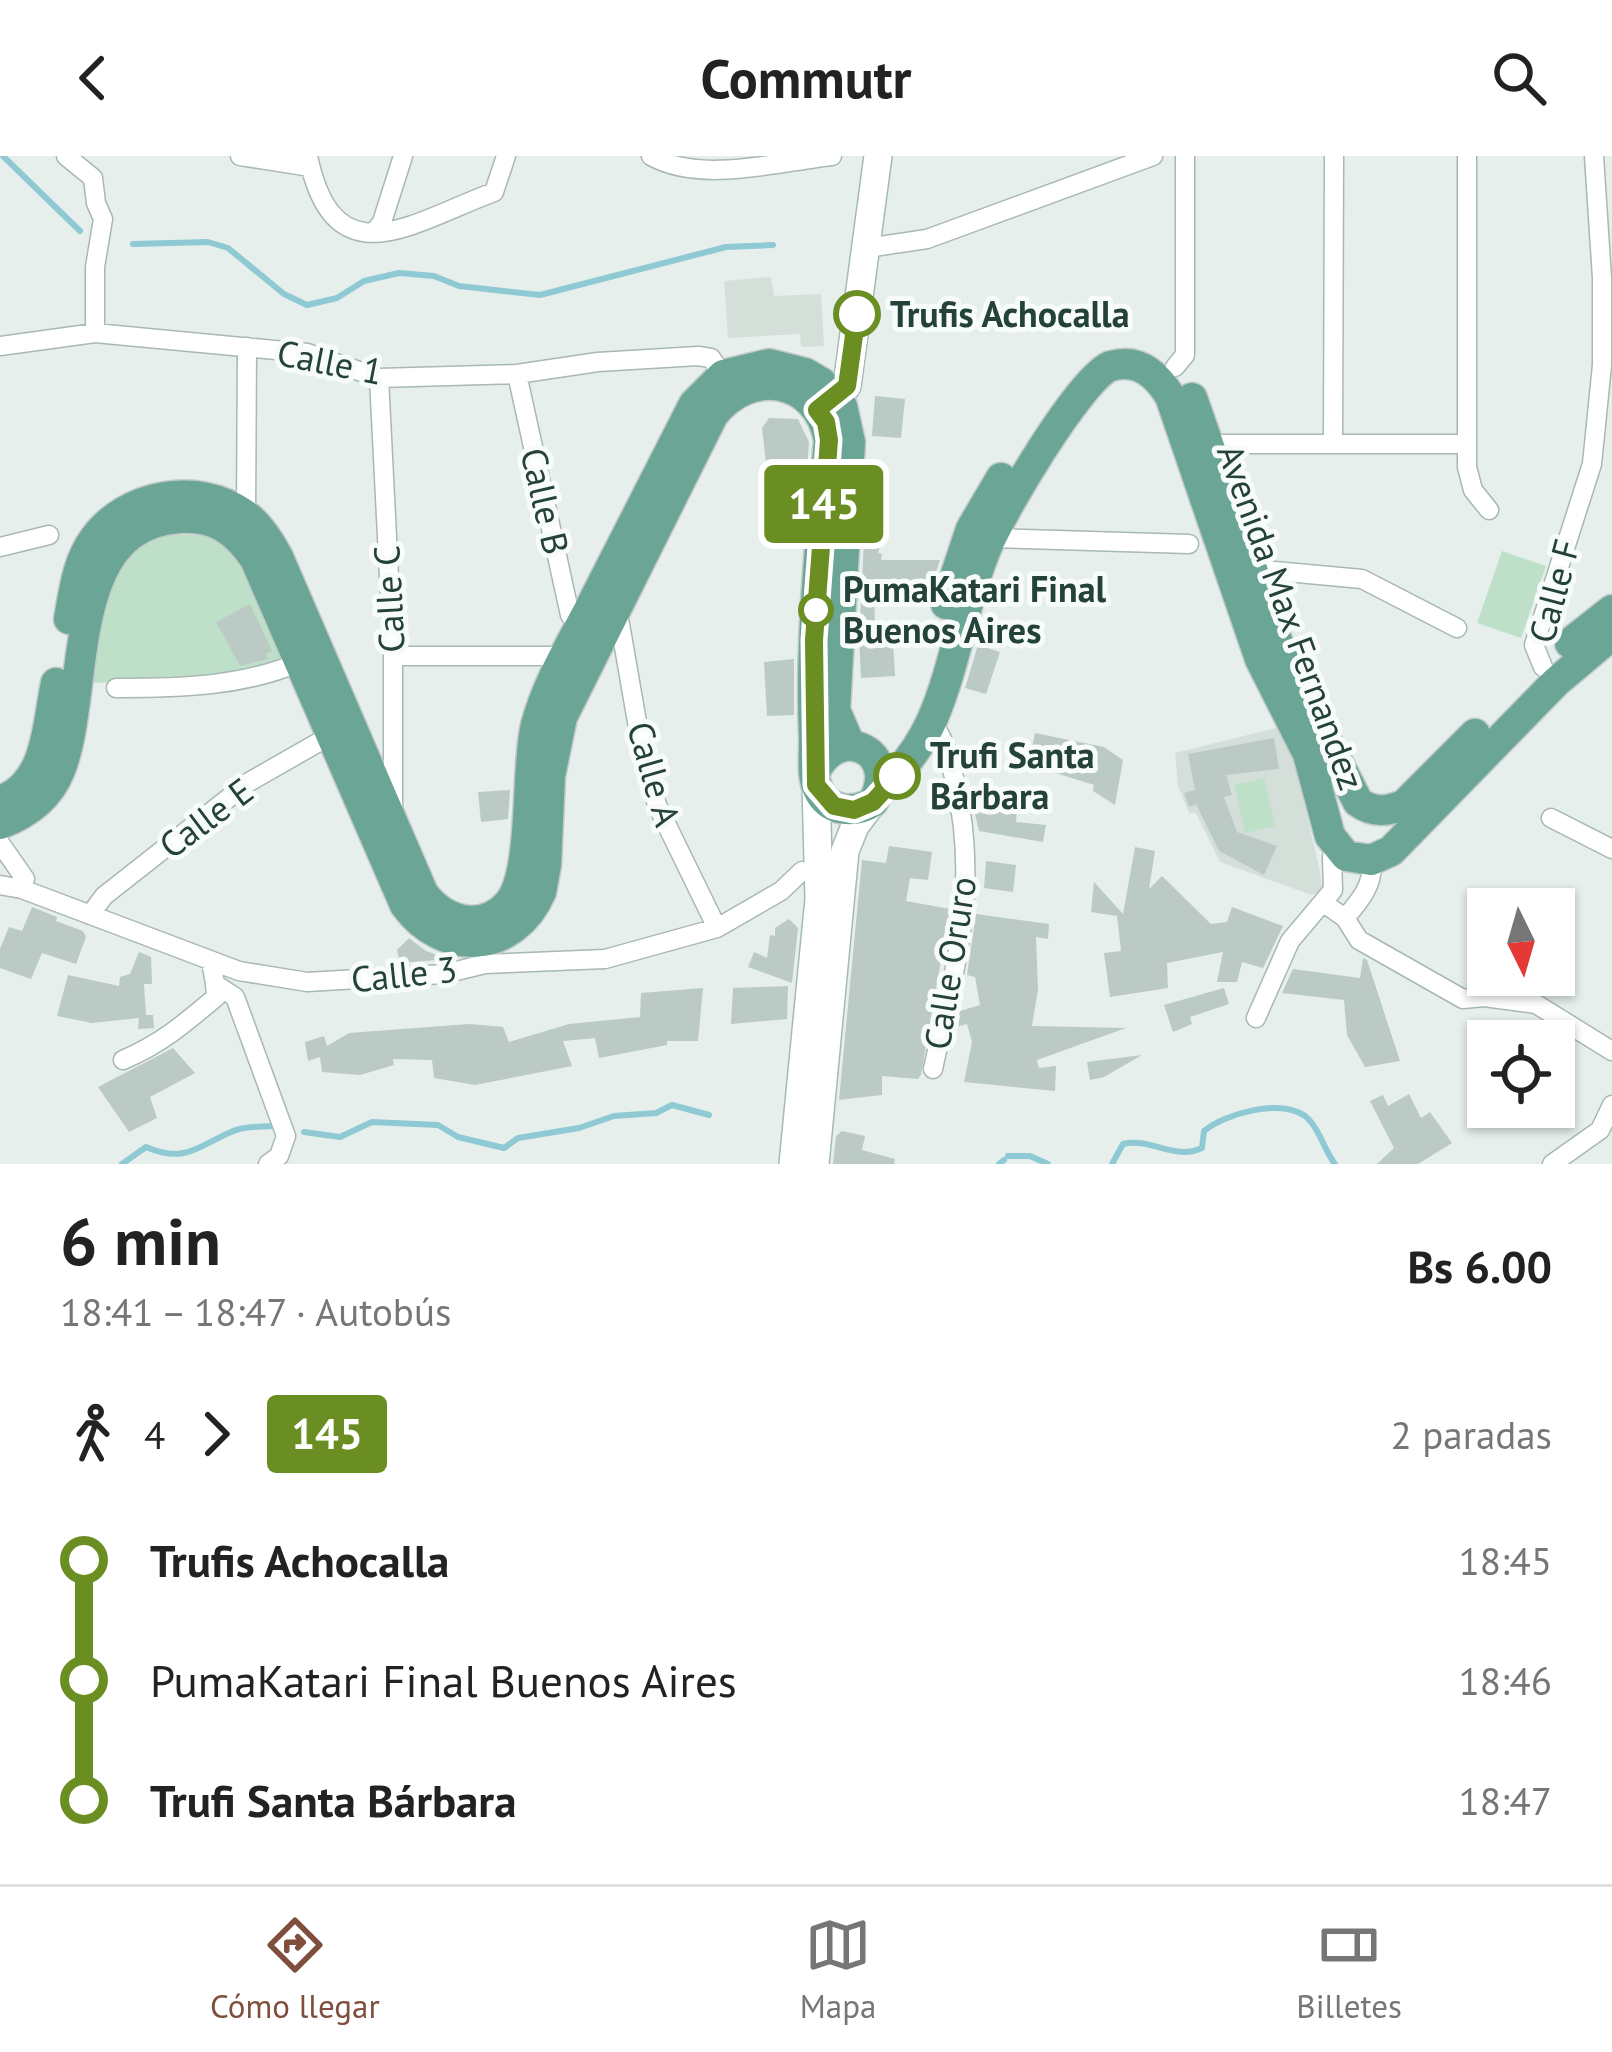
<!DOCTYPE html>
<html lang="es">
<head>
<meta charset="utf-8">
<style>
  :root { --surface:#fff; --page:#f6f6f6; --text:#222; --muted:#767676; --line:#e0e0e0; --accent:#804e3d }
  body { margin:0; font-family:"PT Sans",sans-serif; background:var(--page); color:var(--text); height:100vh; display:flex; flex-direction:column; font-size:45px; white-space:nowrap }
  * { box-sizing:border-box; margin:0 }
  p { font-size:39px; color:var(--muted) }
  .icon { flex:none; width:66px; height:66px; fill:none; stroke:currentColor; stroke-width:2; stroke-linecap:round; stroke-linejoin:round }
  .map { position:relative; height:1008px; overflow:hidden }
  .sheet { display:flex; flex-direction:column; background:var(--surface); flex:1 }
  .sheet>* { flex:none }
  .badge { padding:0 24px; border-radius:9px; font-size:42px; line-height:78px }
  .needle { width:78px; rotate:175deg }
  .controls { position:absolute; left:1467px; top:732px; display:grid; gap:24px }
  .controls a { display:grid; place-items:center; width:108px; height:108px; border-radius:0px; background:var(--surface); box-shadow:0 3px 9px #0004; font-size:60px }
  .map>.badge { position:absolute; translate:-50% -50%; box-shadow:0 0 0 6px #fff }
  .legs { display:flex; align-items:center; gap:18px; height:132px; padding:0 60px; font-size:39px }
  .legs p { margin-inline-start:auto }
  .overview { display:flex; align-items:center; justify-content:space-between; height:204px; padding:0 60px }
  h1 { font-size:66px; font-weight:800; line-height:90px }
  ul { padding:0 60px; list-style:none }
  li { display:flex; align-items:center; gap:42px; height:120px; font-size:45px }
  li i { display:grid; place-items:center; width:18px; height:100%; margin:0 15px; background:currentColor }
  li i::after { content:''; width:30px; height:30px; margin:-15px; border:9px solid; border-radius:50%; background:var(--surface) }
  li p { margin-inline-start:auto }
  li:first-child i { background:linear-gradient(#0000 50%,currentColor 0) }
  li:last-child i { background:linear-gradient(currentColor 50%,#0000 0) }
  header { display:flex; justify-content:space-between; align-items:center; height:156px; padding:0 60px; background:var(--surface); font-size:54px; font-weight:800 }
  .tabs { display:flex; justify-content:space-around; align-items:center; height:168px; border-top:3px solid var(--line); background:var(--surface); font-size:33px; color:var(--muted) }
  .tabs a { display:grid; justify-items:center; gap:6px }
  .tabs .on { color:var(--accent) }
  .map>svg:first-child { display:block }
  .built { fill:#d4dfda }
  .green { fill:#bfe0c8 }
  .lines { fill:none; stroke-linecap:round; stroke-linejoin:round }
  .stream { stroke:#8ec9d4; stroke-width:6 }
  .building { fill:#bbcac4 }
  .street-casing { stroke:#a8b8b2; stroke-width:21 }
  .secondary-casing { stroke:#a4bbb3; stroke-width:30 }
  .primary-casing { stroke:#c2cac8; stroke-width:33 }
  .street { stroke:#fff; stroke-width:18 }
  .secondary { stroke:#fff; stroke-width:27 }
  .primary { stroke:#6aa596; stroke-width:30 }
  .line-1-casing { stroke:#fff; stroke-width:27 }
  .line-1 { stroke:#6b8e23; stroke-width:18 }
  .stop-1-dot { fill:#fff; stroke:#6b8e23; stroke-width:6 }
  .labels { text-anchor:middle; stroke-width:10; stroke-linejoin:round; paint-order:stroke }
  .stop-label { font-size:36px; font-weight:bold; fill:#24423a; stroke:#f7fbf9; text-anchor:start }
  .street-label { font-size:36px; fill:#24423a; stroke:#f7fbf9 }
</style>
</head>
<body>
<header><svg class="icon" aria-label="back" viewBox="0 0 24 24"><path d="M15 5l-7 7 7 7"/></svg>Commutr<svg class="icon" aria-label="search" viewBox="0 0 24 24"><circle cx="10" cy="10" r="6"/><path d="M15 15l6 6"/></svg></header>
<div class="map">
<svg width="1612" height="1008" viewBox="0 0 1612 1008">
  <rect width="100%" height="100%" fill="#e6efeb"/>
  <path class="built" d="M771,121L774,140L821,138L824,190L801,191L800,178L728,182L724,125Z
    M1280,571L1295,607L1320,716L1322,734L1312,739L1220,706L1196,657H1189L1178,629L1175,597Z"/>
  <path class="green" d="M173,378L208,379L231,388L283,493L282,505L228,519L93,527C99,490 105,400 144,384C153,380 164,380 173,378Z
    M1502,395L1546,410L1521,482L1477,467Z
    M1264,622L1275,670L1245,677L1234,629Z"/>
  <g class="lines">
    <path class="stream" d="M3,0L80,75
      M133,88L208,86L228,92L284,138L307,149L337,142L364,125L399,117L434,120L459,130L540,139L726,91L773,89
      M304,976L340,981L372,966L438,969L458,981L504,992L518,982L579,972L614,960L656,957L672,949L709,959
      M1008,1000H1030L1048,1008
      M122,1008L146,991C185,1008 198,990 231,976C243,970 259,971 272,970
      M999,1008L1004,1004
      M1112,1008L1123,988C1151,981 1174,1005 1202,992L1204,975C1224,958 1280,942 1305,960C1319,971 1324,994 1335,1008"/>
  </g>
  <path class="building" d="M875,240L905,243L901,282L872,280Z
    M769,262L798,263L809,286L807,313L766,308L762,272Z
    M865,365H872V371H886L878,397L882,398L881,404H940L932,429L880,430L879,444H875L874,485L893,484L895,520L861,522L859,482Z
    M250,448L272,495L266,498L268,503L240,510L216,466Z
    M978,489L1000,496L986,538L965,532Z
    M794,503V559L767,560L764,506Z
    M1035,577L1104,591L1123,604L1115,649L1093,635L1094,629L1056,617L1059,596L1032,591Z
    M1274,582L1279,613L1226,619L1232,639L1224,641L1237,676L1277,690L1264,719L1219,695L1196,648L1189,651L1184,637L1195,634L1188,598Z
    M510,634L508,663L481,666L478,636Z
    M973,649L1017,650L1016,666L1046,669L1043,686L979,675Z
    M889,690L932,696L928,724L910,722L906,745L950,753L921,919L918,923L882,920V939L839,944L862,704L886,707Z
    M1135,691L1155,695L1149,733L1162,720L1211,768L1227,766L1232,751L1283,770L1263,812L1242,806L1237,826H1217L1223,796L1167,807L1168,832L1110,841L1104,797L1121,795L1117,760L1091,756L1094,726L1123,758Z
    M986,705L1016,709L1013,736L984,732Z
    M32,751L57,761L56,765L83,775L86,781L76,808L42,797L31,823L0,812V793L9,771L22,775Z
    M976,758L1049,768L1048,783L1036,781L1038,833L1032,870L1126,872L1037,904L1039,912L1056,910L1055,935L964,926L972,886L967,868L956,871L960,855L980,849L975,821L967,819Z
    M789,763L798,772L792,827L748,811L754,796L767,802L770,779L775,780V772Z
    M409,782L426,795L449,803L400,807L397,794Z
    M139,796L151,801L152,828H144L146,859H153L154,872L138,873L139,862L92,867L57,860L68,819L119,830L120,821L130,818Z
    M1363,802L1367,804L1400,905L1365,911L1347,879L1344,844L1282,837L1293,813L1360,822Z
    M788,830L787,863L731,868L733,832Z
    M703,832L698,885H667V889L599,902L595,882L563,885L572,910L475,929L434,922L432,904L393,903L394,909L360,919L322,916L320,901L308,905L305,886L324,880L327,890L349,877L469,868L503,871L509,886L569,868L640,861L641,837Z
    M1224,832L1229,848L1190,861L1192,868L1173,876L1164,849Z
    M173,892L195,917L150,941L157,962L129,976L98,931Z
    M1142,899L1104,921L1090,924L1087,906Z
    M1409,938L1421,962L1430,956L1452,987L1418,1008H1377L1394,992L1370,945L1383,939L1388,950Z
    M842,975L865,980L862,994L895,1003L894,1008H833L836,980Z"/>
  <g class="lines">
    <defs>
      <path id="street" d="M66,0L93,22L96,47L103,63L95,111V177
        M240,0L310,11
        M308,0C334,125 411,67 494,36L506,0
        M651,0C701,28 777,6 832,0
        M1467,0V311L1473,334L1489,354
        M374,76L382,66L403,0
        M867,92L927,83L1153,0
        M0,190L95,177L307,197L379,222L517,218L598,206L698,200L711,202L723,219
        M1175,211L1185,199V0
        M517,218L570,459L583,466
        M379,222L393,500V655
        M1333,285L1334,0
        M1210,293L1222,288H1466
        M246,359L247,191
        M990,382L1189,388
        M0,391L49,379
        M1252,418L1264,414L1362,423L1457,472
        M608,463L620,468L641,589L657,649L717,772
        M393,500H550L563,503
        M1543,511L1534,489L1592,308L1602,209V122L1594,0
        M116,532C179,532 241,531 300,506
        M931,565C945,583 950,603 955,626C980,729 955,812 933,913
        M1551,662L1612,693
        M0,687L25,723L22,733
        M0,729L22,733L239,815L307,826L444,818L485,808L605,803L717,772L781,735L802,715
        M1325,748L1345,762L1359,784L1463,843L1484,841L1536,848L1612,895
        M90,759L104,740L249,626L333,578
        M1345,762C1360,745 1375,727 1371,704
        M211,805L215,828L235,841L286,980L279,1000L268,1008
        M1256,862L1290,785L1333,734L1332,701L1337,693
        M123,904C162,887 184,868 216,841L215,828
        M1552,1008L1600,974L1612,949"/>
      <path id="secondary" d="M836,242L847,230L878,0
        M793,1008L819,743L816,629
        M815,1008L845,695L855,670L873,646"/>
      <path id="primary" d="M1192,242L1280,493L1358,646C1373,657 1388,656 1405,648L1475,578
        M946,448L971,373L1001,322
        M69,463C74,436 77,406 94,383C126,338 198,325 244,358C258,367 270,386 278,401L423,737C443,765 482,777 508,748C535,718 525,613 536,569C548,524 573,485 594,444C627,379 660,314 694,248L723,219L769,208L805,217L822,227L842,250L850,286L835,554L850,589
        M1570,487L1612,454
        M878,636C902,615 919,593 932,564C955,511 963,451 984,398C996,364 1081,220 1111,210C1139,202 1157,219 1170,240L1260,503L1308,598L1330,680L1346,700L1371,704L1391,695L1556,526L1612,479
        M0,645C48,628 47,570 56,527
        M0,668C27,658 49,642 60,614C91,537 62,369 180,362C216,360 236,375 255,403L405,749C444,802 514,798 541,736L546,709L550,620L562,561L713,259C750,211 817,221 829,284C821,382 810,480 814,579C815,595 811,619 818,633C828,656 854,658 873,646C901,596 839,565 815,616"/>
    </defs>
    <use href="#street" class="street-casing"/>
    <use href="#secondary" class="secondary-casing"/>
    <use href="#primary" class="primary-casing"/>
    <use href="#street" class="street"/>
    <use href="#secondary" class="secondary"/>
    <use href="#primary" class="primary"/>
  </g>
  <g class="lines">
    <defs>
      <path id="line-1" d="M857,158L847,230L817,254L826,266L829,284L814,484L816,629L834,650L854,654L873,646L897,620"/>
    </defs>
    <use href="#line-1" class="line-1-casing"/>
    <use href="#line-1" class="line-1"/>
  </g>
  <g class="stop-1-dot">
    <circle cx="857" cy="158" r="21"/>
    <circle cx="816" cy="454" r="15"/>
    <circle cx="897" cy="620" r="21"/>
  </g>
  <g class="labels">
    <g class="stop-label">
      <text x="890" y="171">Trufis Achocalla</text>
      <text x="843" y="446">PumaKatari Final<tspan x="843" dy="41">Buenos Aires</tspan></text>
      <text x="930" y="612">Trufi Santa<tspan x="930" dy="41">Bárbara</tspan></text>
    </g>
    <g class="street-label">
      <text transform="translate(330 206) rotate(11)" y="13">Calle 1</text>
      <text transform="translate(545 345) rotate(77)" y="13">Calle B</text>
      <text transform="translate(1554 435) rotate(-75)" y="13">Calle F</text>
      <text transform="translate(389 443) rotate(-93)" y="13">Calle C</text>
      <text transform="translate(1291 461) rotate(70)" y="13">Avenida Max Fernandez</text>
      <text transform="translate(654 618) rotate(74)" y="13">Calle A</text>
      <text transform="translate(206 662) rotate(-37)" y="13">Calle E</text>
      <text transform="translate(950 807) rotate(-81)" y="13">Calle Oruro</text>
      <text transform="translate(404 818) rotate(-6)" y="13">Calle 3</text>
    </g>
  </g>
</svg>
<div class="controls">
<a><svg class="needle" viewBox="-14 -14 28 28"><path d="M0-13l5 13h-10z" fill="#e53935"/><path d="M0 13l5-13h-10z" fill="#767676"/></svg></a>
<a><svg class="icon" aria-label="locate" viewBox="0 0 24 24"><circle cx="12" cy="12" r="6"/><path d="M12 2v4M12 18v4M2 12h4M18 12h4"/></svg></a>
</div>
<b class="badge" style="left:824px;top:348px;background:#6b8e23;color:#fff">145</b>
</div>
<section class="sheet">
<div class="overview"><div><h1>6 min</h1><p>18:41 – 18:47 · Autobús</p></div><b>Bs 6.00</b></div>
<div class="legs"><svg class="icon" aria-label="walk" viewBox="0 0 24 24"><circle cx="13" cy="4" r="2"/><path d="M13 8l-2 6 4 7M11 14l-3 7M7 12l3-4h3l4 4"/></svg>4<svg class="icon" aria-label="forward" viewBox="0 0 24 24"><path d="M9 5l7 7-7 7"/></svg><b class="badge" style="background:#6b8e23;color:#fff">145</b><p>2 paradas</p></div>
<ul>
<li><i style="color:#6b8e23"></i><b>Trufis Achocalla</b><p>18:45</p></li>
<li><i style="color:#6b8e23"></i><span>PumaKatari Final Buenos Aires</span><p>18:46</p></li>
<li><i style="color:#6b8e23"></i><b>Trufi Santa Bárbara</b><p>18:47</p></li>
</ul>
</section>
<nav class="tabs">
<a class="on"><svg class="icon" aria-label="directions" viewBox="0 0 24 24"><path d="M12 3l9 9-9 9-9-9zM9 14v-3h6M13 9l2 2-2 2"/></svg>Cómo llegar</a>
<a><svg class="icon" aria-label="map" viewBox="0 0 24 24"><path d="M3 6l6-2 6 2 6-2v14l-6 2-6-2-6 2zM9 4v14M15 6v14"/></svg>Mapa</a>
<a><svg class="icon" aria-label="tickets" viewBox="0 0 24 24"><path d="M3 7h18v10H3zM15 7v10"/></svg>Billetes</a>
</nav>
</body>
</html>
